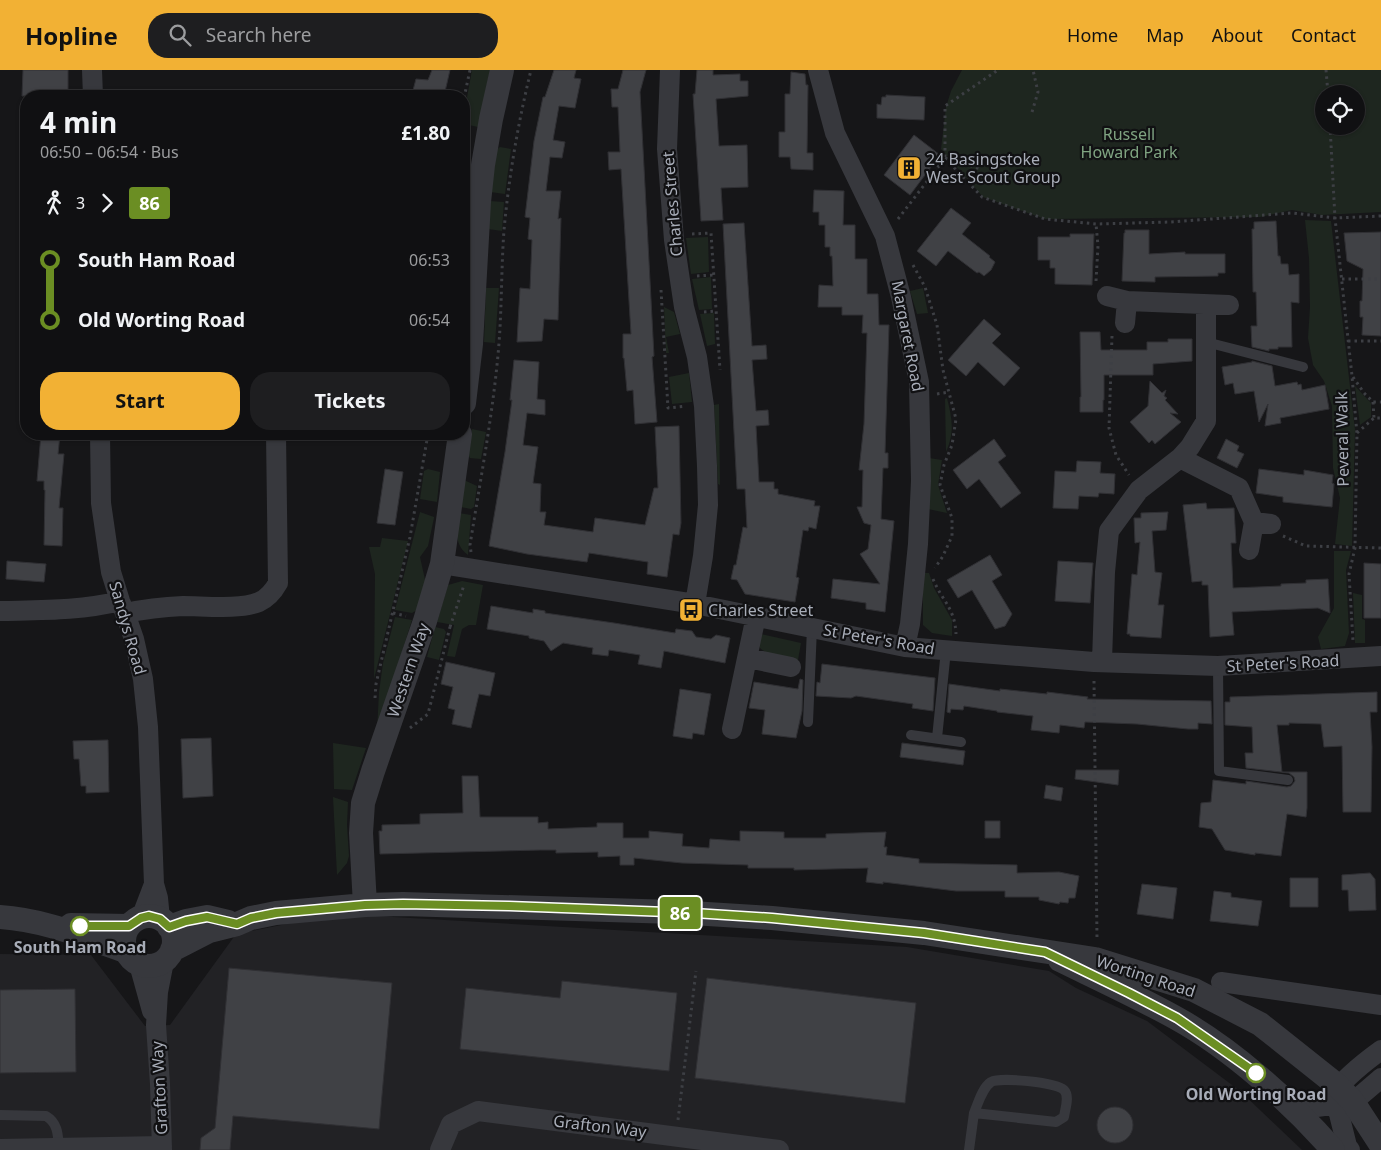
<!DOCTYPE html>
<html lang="en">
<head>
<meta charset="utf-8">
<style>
  :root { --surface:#101012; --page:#1e1e20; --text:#f1f3f6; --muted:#9c9d9f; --line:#303032; --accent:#f2b134 }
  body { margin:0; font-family:"Noto Sans",sans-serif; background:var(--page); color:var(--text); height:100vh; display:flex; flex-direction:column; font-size:19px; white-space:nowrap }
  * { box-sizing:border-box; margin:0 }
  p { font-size:16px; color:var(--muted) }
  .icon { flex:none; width:28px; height:28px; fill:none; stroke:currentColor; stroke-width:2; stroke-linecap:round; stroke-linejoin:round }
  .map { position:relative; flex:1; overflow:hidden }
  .details { position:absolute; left:20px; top:20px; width:450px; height:350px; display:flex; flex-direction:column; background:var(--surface); border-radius:20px; box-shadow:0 1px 4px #0004,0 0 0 1px var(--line) }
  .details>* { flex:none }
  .badge { padding:0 10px; border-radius:4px; font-size:18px; line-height:32px }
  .controls { position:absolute; left:1315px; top:15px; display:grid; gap:10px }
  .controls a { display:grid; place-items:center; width:50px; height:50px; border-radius:50%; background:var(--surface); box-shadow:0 1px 4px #0004,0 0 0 1px var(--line); font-size:25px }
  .map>.badge { position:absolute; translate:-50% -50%; box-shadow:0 0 0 2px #fff }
  .legs { display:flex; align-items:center; gap:8px; height:55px; padding:0 20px; font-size:16px }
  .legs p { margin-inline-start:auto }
  .overview { display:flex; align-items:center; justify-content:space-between; height:85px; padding:0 20px }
  h1 { font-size:28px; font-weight:700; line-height:38px }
  .action { display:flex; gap:10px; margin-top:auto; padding:10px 20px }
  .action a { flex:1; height:58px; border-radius:20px; background:var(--accent); color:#111; font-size:20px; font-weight:700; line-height:58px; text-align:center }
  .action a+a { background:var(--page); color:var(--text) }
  ul { padding:0 20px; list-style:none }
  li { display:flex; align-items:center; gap:18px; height:60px; font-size:19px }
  li i { display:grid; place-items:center; width:8px; height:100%; margin:0 6px; background:currentColor }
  li i::after { content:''; width:12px; height:12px; margin:-6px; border:4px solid; border-radius:50%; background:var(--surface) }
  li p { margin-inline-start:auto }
  li:first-child i { background:linear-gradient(#0000 50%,currentColor 0) }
  li:last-child i { background:linear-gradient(currentColor 50%,#0000 0) }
  header { display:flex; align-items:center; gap:30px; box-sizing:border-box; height:70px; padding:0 25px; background:var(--accent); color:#111 }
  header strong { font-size:24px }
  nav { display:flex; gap:28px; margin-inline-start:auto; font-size:18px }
  .search { width:350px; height:45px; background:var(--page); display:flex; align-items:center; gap:12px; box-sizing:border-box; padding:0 18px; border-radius:20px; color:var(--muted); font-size:19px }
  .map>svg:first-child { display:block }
  .built { fill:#222225 }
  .green { fill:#1e261f; fill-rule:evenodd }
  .building { fill:#404145; stroke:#303034 }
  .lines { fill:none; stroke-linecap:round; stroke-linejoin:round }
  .path { stroke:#3d3f44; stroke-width:3; stroke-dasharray:2.5 4; stroke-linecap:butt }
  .service { stroke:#37383d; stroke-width:10 }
  .minor { stroke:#37383d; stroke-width:20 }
  .tertiary { stroke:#37383d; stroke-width:24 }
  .line-1-casing { stroke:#fff; stroke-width:11 }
  .line-1 { stroke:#6b8e23; stroke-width:8 }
  .stop-1-dot { fill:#fff; stroke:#6b8e23; stroke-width:2.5 }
  .labels { text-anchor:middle; stroke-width:4.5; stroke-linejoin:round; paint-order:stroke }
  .park-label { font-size:16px; fill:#7fa381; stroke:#111113 }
  .poi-label { font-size:16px; fill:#a8adb8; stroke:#111113; text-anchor:start }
  .street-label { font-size:16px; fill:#a8adb8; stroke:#111113 }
  .stop-label { font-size:16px; font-weight:bold; fill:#a8adb8; stroke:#111113 }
</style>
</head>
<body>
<header>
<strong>Hopline</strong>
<div class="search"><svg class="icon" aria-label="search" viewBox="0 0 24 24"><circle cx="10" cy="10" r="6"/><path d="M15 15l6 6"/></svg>Search here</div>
<nav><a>Home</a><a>Map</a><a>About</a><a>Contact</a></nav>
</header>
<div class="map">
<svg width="1381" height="1080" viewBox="0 0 1381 1080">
  <rect width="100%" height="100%" fill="#161618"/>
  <path class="built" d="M359,845L907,877L1049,901L1076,918L1147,951L1240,1021L1302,1080H0V884L91,885L145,956L170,955L236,864L316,848Z"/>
  <path class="green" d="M472,0H490L478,57L464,54V44Z
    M962,0H1381V142L1322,145L1292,140L1260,147L1045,149L983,127L941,79L946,37L951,21ZM1324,24H1356V56H1324Z
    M500,77L511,79L505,124L490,122L496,80Z
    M490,131L504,132L502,161L488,159Z
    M1305,150L1331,151L1355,360L1352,476L1335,474L1340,428L1333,398L1332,336L1324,311L1313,295L1308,268L1310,237L1309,188Z
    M708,167L709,202L691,204L686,168Z
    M711,207L712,239L699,240L692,209Z
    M486,218H499L495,273L484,272Z
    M923,218L928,243L917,244L910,221Z
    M664,237L674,242L680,264L666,267L669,283H666Z
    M714,243L715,274L707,276L700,244Z
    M689,303L692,332L672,334L669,307Z
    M1355,316L1371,333V347L1360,355Z
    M947,328C952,348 955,362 946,382L945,329Z
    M719,334L720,415L718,414L714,335Z
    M472,359L486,362L481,389L470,388L468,385Z
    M929,388L942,390L938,415L947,443L928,439Z
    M428,399L440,402L437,432L420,429L424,401Z
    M464,410L477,416L474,437L471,439L461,437Z
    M420,442L434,447V448L428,476L420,487L426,514L417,540L412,543L395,540Z
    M459,443L471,445L468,485C453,474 457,459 459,443Z
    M382,468L408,471L374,609L375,504L369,477H380Z
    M1334,481H1351L1346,500L1349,563L1345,576L1321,579L1318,567L1334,538Z
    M923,503H929L934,518L952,550V566L932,563L923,555Z
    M462,511L483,515L476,555H469L462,559L455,587L447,586L454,555L437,552L448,515Z
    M1353,523L1362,525V549L1365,550V573H1355Z
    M395,547L412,550L377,661L379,622L383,593Z
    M435,557L444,559L446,562L439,590L427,587Z
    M761,564L801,573L798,590C790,588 762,585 759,576C758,573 760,568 761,564Z
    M333,673L366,678L352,720L334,719Z
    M333,727L348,732L347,755L349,786L347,793L337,805Z"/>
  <path class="building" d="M23,0H68V26H22Z
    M432,0H450L444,26H420L412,24L416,9L428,10Z
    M554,0H576L574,8L581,9L575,38L559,36L553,70L565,72L562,88L550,87L546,121H561L558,149L561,148L558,250L544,249L542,271L517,272L520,218L530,219L532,170L528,169L530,148L525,147L534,71L543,27H545Z
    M623,0H646L640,22L654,286L652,287L657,352L635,354L633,320L627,321L624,288H623V264H631L621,99L609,100L608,82H620L618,37H612L611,19H618Z
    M697,0H713V5L740,4V11H748V26L716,29L719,76L747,75L748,117L721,118L723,150L701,151L693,24H695Z
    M791,2L805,4L806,15H808L807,83H813V100L791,99L790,87H779V62H785V24H790Z
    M886,25L925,27L924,50L877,48V34L881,35L882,27H886Z
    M914,65L940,85L910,125L884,105Z
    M814,120L844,121L843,155H855V189H867V224H878L879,255H889L885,383H888V398H883L881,449L894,451L885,542L866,539V533L831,528L833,509L880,514L860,484L868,479L871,455L864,453L857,437H862L863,400H859L864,354L867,263H862L863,245H842V237H818L819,215L833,216L832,186H830V177H825V155H819V142H813Z
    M951,138L971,153L962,164L990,186L989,187L995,192L991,200L984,206L979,202L977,203L948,181L936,196L917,181Z
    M1276,151L1278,186H1280L1281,194H1288L1289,205L1299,204V233L1291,232L1292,277H1278V279H1269V281L1252,277L1251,256H1257L1256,222H1253L1252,159H1254V152Z
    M744,153L752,276L766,275L767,289L752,290L756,341L768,340L769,355L756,356L759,412H774V419H778V424L815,431L814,436H820L816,459L809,457L808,461L803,460L796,507L799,508L795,532L745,524L737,510L731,509L734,495H736L743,457L747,458L745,419H737L723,154Z
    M1125,160H1149V184L1185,182V184H1225V203H1218V206L1155,207V212L1122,211L1124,163H1125Z
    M1381,162V266L1362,265L1363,247H1360V231H1362L1363,199L1347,191L1344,163Z
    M1070,164H1094L1092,215L1055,214V198H1050V190H1038V167H1070Z
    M984,249L1001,264L992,273L1020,298L1004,316L978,292L966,306L948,290Z
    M1080,262H1100L1101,280H1147V272H1168V269H1192V291L1153,294V305H1104V330H1103V342H1080V327H1081Z
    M514,290L539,292L537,329L545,330V345L527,343L523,375L538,377L533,413L541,414L540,442H546L544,455L593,462L595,448L645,455L654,418H658L655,357L679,356L681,453L679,465L673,464L667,507L647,504L648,492L589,483L587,492L527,484L489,476L505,382L512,330H510Z
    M1252,291L1272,296L1275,316L1297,312L1298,315L1301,314L1302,320L1325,315L1329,339L1280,348L1281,353L1265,356L1268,334L1259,352L1254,321L1235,324L1233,313L1225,315L1222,297L1252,292Z
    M1150,311L1162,323L1166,320L1164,326L1167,328L1165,330L1178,344L1170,343L1181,352L1155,374L1152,370L1149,373L1130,352L1148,336Z
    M41,364H60L58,384H64L59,438H63L62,476L44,475L45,420H44V411H37Z
    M994,369L1006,386L998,392L1021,423L1001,438L979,409L967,419L953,400Z
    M1226,369L1239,376L1237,381L1244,384L1237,398L1217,388Z
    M1077,391L1101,392L1100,403L1115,404L1114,424L1099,423L1098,427L1079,426L1078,439L1053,438L1055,401L1076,402Z
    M385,399L403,402L395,455L377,453Z
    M1259,399L1304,405V400L1333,405L1332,413L1334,414L1332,437L1283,432V427L1256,423Z
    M1206,433L1207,439L1234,438L1236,473H1231L1233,518L1281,516V514L1306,513V510L1328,509L1330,543L1318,538L1232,542L1234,565L1210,567L1208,515H1202V511L1192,512L1183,435Z
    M1168,442L1166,460L1152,461L1155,502L1162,503L1158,535H1164L1161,568L1130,566V564H1127L1132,504L1137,505L1140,472L1135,473L1134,448H1141V443Z
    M990,485L1002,505L992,511L1012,544L1005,556L995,559L972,520L958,528L947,510Z
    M7,491L46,494L44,512L6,509Z
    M1058,491L1093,493L1090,533L1055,531Z
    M1364,493L1381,494V548H1364Z
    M491,536L533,543V539L545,541V543L614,553L675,563L676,559L692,561L696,567L711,569L716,565L730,568L725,593L664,581L661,598L638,594L640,585L609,580L608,586L592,584L593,578L563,573L551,581L544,571L529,568V566L487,559Z
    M446,592L495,603L490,626L479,624L471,658L452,654L455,640L448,638L453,617L441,614Z
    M822,594L935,608L933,641L912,638L913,634L856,626L851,628L816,626L817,612L820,613Z
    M800,609L803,610L802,641L796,668L762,664L765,640L749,638L754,612L798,619Z
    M949,614L1000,621V619L1047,624V622L1088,627L1087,629L1211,631L1212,654L1198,653V659H1188L1137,654L1085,652L1084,658L1060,655L1059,663L1031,660L1033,646L997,642V641L964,636L963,640L951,639L950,643L947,642Z
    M680,619L711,624L704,665L693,663L692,669L673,666Z
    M1377,622V642H1370L1372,677L1371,742H1343L1342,676L1324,677L1321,654L1289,653V655H1277L1282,702H1307V738L1306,747L1287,744L1281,786L1255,783V785L1225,780L1212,759L1199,757L1201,733L1211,732L1213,710L1246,714V711L1287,717L1291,716L1295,711L1294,707L1289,703L1246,698L1245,683H1253L1252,657L1225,655V632H1230V627Z
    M211,668L213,726L183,728L181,669Z
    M108,670L109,722L86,723V716H81L79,689H74L73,671Z
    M902,673L965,681L963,695L900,687Z
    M1076,700H1119L1118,715L1075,709Z
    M462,706H478L480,747H538V753L548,752V759L597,757V753H623V768H649V761L683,764L682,776L709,778L710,769L740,771V761L784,762V768H826V764L886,762L884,777H887L886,785L919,789V793L1017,795V803L1059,802L1079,806L1075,828H1069L1068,833L1060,832L1059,834L1039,830V827H1005V821H956L883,812V814L866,812L868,798L794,800V798H748V795L682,793L634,788V795H620V786L598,787V782L556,783V780H541L380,784L379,761H382V755L420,754V744L463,743Z
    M1046,715L1063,718L1061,731L1044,728Z
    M985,751H1000V768H985Z
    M1370,803L1375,809L1376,840L1349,841L1348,820H1342V805Z
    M1290,808H1318V837H1290Z
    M1142,814L1177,818L1173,849L1137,844Z
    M1214,821L1231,823V827L1262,831L1258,856L1210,851Z
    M229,898L392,913L379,1059L233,1046L230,1080H200L201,1068L215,1058Z
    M707,908L916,933L905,1033L695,1008Z
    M562,911L677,923L669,1001L460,979L466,918L560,928Z
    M75,919L76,1002L0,1003V920Z
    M1097 1055a18 18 0 1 1 36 0a18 18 0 1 1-36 0Z"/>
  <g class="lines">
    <path class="path" d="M1326,0L1328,24
      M464,28L470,0
      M1032,42L1038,22L1033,0
      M1330,56L1335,148L1352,306L1357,364L1355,478L1349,504L1353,571
      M945,88L982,127L1045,149L1096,154L1171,152L1292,143L1335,148L1381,146
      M945,88L981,99
      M898,149L945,88V36L998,0
      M692,164L711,163L720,300
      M913,195L925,217L937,255L943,300L956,349L952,375L944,395L940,415L952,448V466L943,486L935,498
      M697,206L714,205
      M1342,209H1381
      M1096,211L1098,176L1096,154
      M661,220L668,338L686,336
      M704,242L716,241
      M1112,266L1109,358L1116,385L1129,405
      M1348,271H1381
      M1353,307L1364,323L1373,332H1381
      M937,324L949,322
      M1373,332L1374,348
      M1357,363L1374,348H1381
      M1283,466L1306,476L1381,478
      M471,482L470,475C480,412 492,349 498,285C502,243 501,201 504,160C509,106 518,53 531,0
      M933,509C942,531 955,538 956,564
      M393,543L406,546
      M450,557L464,515
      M1094,611L1097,869
      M375,628L376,614L410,467L428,364
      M410,658L428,644L450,557L449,556
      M678,1050L696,901"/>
    <path class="service" d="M1206,272L1303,297
      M1218,596L1219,701L1288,710
      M808,652L812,558
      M911,665L961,672
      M937,668L946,580
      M0,1045L46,1046C58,1053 58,1065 59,1078
      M969,1080L974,1043L1056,1052L1064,1047C1065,1039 1070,1026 1064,1020C1056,1012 1000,1007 991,1012C982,1018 978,1034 974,1043"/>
    <path class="minor" d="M92,0L93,26
      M670,0L667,79L674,170L684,237L697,287L704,336L707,396L708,435L703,486L695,534
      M818,0L835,63L885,166L901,227L919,312L921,411L918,474L910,554L905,577
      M1107,226L1127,231L1229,235
      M1125,253L1127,231
      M100,364L101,433L111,502L120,531L125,543L134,569L143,609L148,657L154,814L158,828L160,849
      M1180,388L1239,418L1254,452
      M1249,480L1254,452L1271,454
      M442,494L695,534L905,577L1094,592L1218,596L1381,586
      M0,541C40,540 80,541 120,531
      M125,543C145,539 163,537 183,536C204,536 240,540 259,532C268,528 273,522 278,513L276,364
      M748,588L791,597
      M1102,591L1105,502L1109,461L1139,420L1180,388L1190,377L1206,351V235
      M732,659L756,546
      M141,848L154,814
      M139,894L152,941
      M1221,912L1381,935
      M1292,1038L1302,1039L1353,1032L1381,1008
      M0,1079L162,1076
      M162,1080L160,1014L156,955L158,922L164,891
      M440,1080L451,1054L478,1041L779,1080
      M1350,1080L1347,1076L1339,1044L1331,1026C1344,1008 1363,993 1381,980"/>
    <path class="tertiary" d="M464,333L471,274L479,132L483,95L491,49L502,0
      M365,835L361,763L363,733L373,701L425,551L442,494L460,364
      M124 871a25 25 0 1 1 50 0a25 25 0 1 1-50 0Z
      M0,847C45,850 84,867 126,881
      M71,855L129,856
      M169,857L186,851L207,847L228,852
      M172,880L209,861L237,854L251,848L276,843L365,835L403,834L675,842L772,848L924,863L1095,889L1194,920L1260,954L1338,1016L1353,1032L1381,1075
      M1060,890C1099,909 1138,927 1176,948C1232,979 1291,1032 1333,1080"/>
  </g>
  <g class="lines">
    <defs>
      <path id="line-1" d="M80,856H129L141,848L149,846L160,849L169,857L186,851L207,847L237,854L251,848L276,843L365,835L403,834L509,836L694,843L772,848L924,863L1045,882L1129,923L1177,948L1256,1003"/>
    </defs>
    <use href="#line-1" class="line-1-casing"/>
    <use href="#line-1" class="line-1"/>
  </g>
  <defs>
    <symbol id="building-square" viewBox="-11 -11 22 22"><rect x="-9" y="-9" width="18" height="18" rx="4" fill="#f2b134" stroke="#111113"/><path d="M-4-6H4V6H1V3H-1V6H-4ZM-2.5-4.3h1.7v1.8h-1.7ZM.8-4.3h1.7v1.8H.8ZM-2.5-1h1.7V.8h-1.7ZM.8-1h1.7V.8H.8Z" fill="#111"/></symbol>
    <symbol id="bus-square" viewBox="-11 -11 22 22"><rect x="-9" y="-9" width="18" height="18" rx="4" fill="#f2b134" stroke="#111113"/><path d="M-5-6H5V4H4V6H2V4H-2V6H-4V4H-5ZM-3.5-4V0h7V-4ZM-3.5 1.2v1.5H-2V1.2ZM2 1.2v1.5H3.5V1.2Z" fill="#111"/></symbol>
  </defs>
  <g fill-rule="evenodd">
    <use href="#building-square" x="895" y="84" width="28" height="28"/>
    <use href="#bus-square" x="677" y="526" width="28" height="28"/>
  </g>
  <g class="stop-1-dot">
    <circle cx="80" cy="856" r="9"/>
    <circle cx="1256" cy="1003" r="9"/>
  </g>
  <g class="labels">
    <g class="park-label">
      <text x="1129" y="70">Russell<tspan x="1129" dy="18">Howard Park</tspan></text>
    </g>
    <g class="poi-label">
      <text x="926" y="95">24 Basingstoke<tspan x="926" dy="18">West Scout Group</tspan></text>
      <text x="708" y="546">Charles Street</text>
    </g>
    <g class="street-label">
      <text transform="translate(672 134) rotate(-95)" y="6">Charles Street</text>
      <text transform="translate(908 266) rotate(79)" y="6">Margaret Road</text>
      <text transform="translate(1342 369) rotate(-91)" y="6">Peveral Walk</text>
      <text transform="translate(128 558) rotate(74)" y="6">Sandys Road</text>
      <text transform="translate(879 569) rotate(10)" y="6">St Peter's Road</text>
      <text transform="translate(1283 593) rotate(-3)" y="6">St Peter's Road</text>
      <text transform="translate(408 600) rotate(-71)" y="6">Western Way</text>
      <text transform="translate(1146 906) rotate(18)" y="6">Worting Road</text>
      <text transform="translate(159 1018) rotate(-93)" y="6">Grafton Way</text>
      <text transform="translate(600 1056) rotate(7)" y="6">Grafton Way</text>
    </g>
    <g class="stop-label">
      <text x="80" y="883">South Ham Road</text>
      <text x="1256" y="1030">Old Worting Road</text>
    </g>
  </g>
</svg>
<div class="controls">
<a><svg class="icon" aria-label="locate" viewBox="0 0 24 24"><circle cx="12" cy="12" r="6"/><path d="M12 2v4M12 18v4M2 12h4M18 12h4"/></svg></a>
</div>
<b class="badge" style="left:680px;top:843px;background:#6b8e23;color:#fff">86</b>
<section class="details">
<div class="overview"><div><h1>4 min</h1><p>06:50 – 06:54 · Bus</p></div><b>£1.80</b></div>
<div class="legs"><svg class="icon" aria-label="walk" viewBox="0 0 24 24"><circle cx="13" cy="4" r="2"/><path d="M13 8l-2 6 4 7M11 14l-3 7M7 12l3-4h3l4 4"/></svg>3<svg class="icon" aria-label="forward" viewBox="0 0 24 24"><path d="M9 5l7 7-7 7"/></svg><b class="badge" style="background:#6b8e23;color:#fff">86</b></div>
<ul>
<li><i style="color:#6b8e23"></i><b>South Ham Road</b><p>06:53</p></li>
<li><i style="color:#6b8e23"></i><b>Old Worting Road</b><p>06:54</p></li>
</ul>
<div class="action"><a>Start</a><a>Tickets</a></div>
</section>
</div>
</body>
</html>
